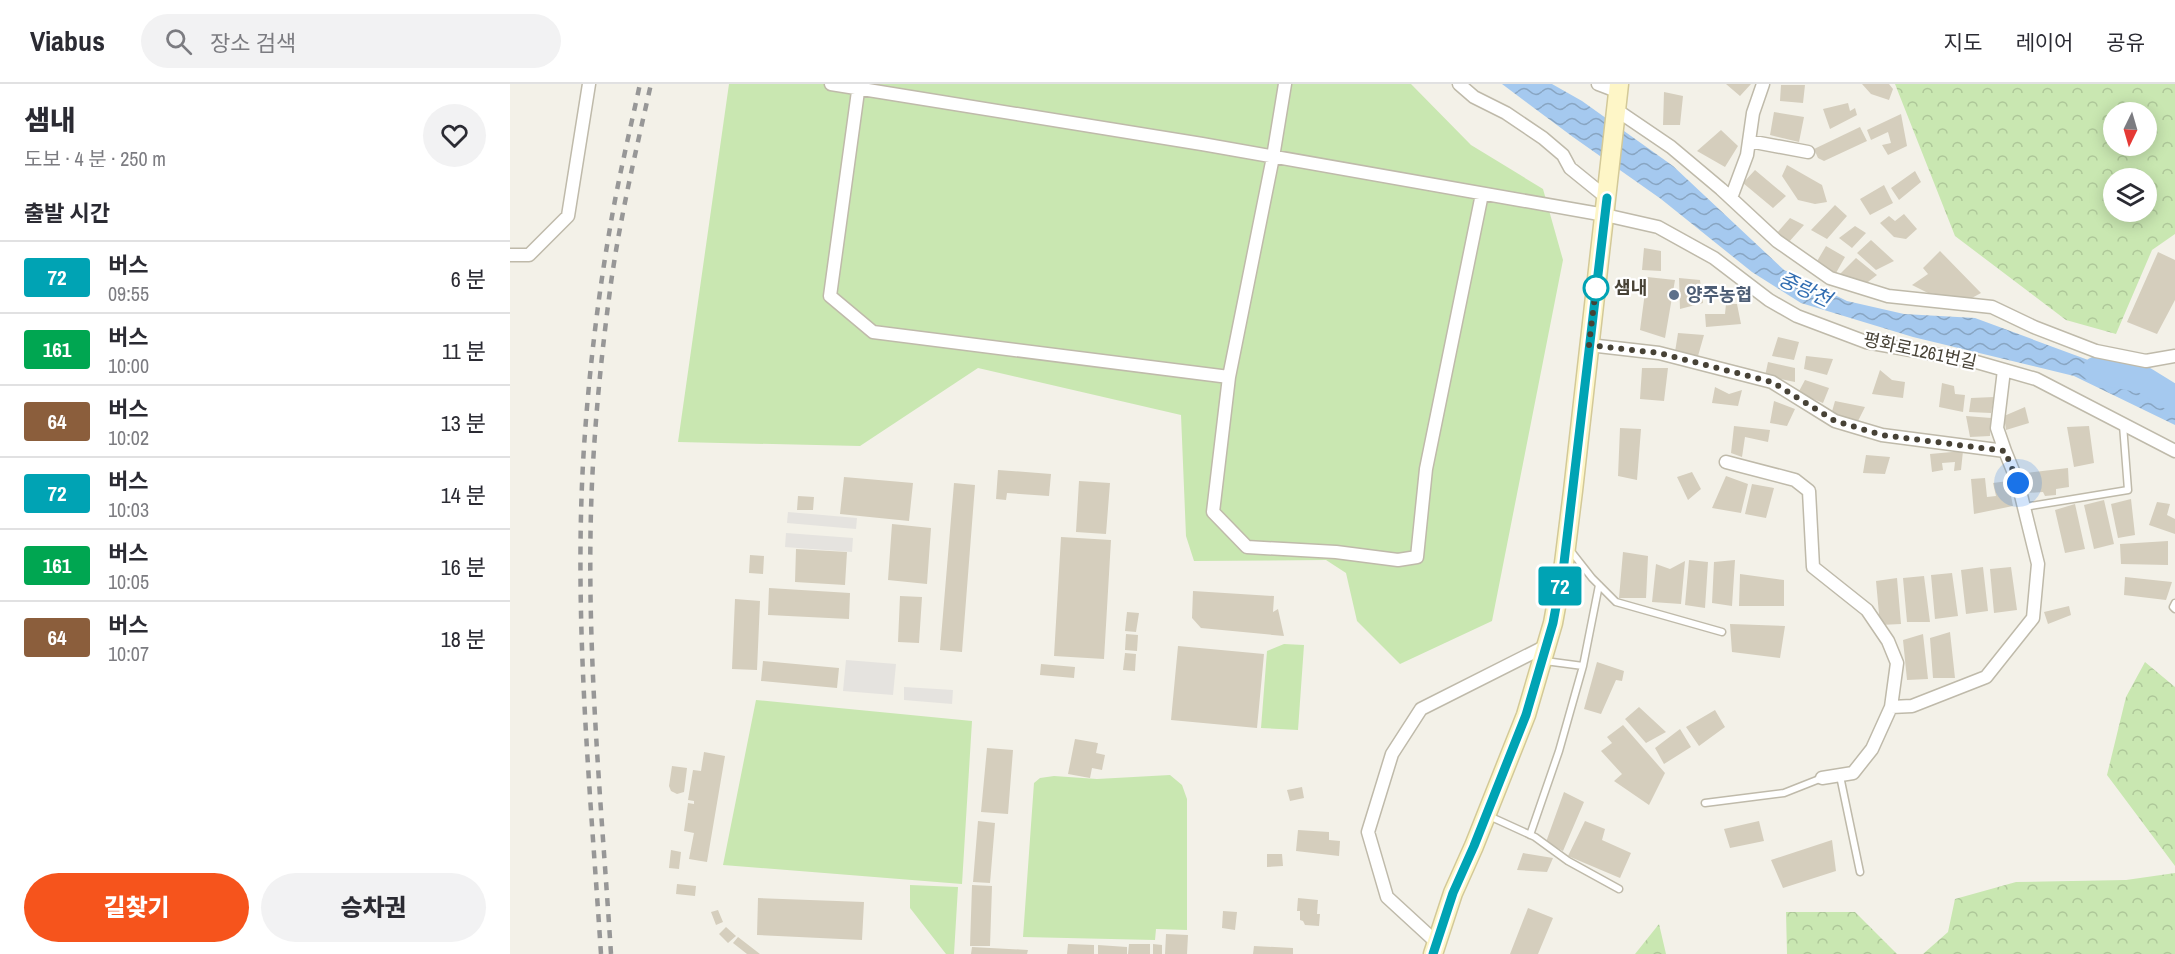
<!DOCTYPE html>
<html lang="ko">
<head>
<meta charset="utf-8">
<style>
  :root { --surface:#fff; --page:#f2f2f3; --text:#2b2b33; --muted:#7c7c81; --line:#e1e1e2; --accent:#f6541c }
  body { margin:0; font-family:"Archivo Narrow","Noto Sans KR",sans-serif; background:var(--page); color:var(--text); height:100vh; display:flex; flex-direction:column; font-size:22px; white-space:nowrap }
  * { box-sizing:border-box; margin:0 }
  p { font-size:20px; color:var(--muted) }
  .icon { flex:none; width:33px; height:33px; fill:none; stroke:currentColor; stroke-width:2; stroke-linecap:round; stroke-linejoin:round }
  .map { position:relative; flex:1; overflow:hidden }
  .drawer { display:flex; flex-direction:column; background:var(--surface); width:510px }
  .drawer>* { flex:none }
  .badge { padding:0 12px; border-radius:4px; font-size:21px; line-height:39px }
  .needle { width:39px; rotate:185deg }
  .buttons { position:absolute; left:1593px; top:18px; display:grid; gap:12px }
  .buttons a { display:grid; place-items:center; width:54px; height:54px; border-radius:50%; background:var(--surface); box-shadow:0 3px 15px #0003; font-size:30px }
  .you { position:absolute; width:30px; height:30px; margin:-15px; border:4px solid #fff; border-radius:50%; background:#1a73e8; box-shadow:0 0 0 9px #1a73e833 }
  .map>.badge { position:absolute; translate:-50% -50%; box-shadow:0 0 0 3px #fff }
  h2 { padding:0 24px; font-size:22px; line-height:54px }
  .round { display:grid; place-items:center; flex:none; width:63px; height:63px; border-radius:32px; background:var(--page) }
  .head { display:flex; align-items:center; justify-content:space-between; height:102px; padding:0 24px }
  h1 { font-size:28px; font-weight:800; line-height:45px }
  .button { display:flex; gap:12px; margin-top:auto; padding:12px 24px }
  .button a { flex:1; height:69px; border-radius:36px; background:var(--accent); color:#fff; font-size:24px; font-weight:800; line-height:69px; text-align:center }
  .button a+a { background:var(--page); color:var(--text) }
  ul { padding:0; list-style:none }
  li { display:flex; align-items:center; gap:18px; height:72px; padding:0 24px; border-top:2px solid var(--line) }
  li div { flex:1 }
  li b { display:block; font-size:22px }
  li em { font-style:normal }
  li .badge { min-width:66px; font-weight:700; text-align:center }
  header { display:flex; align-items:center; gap:36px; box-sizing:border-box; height:84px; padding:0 30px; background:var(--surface); border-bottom:2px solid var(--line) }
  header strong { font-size:28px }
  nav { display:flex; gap:33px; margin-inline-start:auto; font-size:21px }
  .search { width:420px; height:54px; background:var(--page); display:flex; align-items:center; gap:15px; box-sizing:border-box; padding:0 21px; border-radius:33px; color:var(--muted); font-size:22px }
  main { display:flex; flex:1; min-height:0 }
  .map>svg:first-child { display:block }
  .grass { fill:#c9e7b1 }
  .forest { fill:url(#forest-crowns); fill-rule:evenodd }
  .parking { fill:#e5e3df }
  .water { fill:url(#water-waves) }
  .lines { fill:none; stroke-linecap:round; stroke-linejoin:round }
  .river { stroke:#a5c9ef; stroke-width:27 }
  .building { fill:#d5cebd }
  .service-casing { stroke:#bfbaaa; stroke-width:9 }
  .minor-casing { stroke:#bfbaaa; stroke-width:15 }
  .secondary-casing { stroke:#d3c998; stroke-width:21 }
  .service { stroke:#fff; stroke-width:6 }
  .minor { stroke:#fff; stroke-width:12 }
  .secondary { stroke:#fef6c7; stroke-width:18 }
  .rail { stroke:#979797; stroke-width:4.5; stroke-dasharray:8 8; stroke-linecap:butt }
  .line-casing { stroke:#fff; stroke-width:14 }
  .line { stroke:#00a3b4; stroke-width:9 }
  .walk { stroke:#474236; stroke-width:6; stroke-dasharray:0 10.8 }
  .stop-dot { fill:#fff; stroke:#00a3b4; stroke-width:3 }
  .service-dot { fill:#5c6f8a; stroke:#fff; stroke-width:2 }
  .labels { text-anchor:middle; stroke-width:4.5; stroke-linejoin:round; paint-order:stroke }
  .stop-label { font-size:18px; font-weight:bold; fill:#474236; stroke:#fff; text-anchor:start }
  .service-label { font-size:18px; font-weight:bold; fill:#4e5e75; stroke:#fff; text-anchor:start }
  .street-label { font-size:18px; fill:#474236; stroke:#fff }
  .water-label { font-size:20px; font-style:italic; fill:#316db1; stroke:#fff }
</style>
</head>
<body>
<header>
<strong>Viabus</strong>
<div class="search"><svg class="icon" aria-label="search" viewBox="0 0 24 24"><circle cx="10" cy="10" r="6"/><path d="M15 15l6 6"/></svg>장소 검색</div>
<nav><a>지도</a><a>레이어</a><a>공유</a></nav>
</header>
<main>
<section class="drawer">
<div class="head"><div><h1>샘내</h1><p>도보 · 4 분 · 250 m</p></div><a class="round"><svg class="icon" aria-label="heart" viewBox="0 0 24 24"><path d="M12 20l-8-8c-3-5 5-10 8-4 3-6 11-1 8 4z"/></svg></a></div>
<h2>출발 시간</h2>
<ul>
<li><span class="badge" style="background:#00a3b4;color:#fff">72</span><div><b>버스</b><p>09:55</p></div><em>6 분</em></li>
<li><span class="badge" style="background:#00a651;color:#fff">161</span><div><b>버스</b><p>10:00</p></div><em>11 분</em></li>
<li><span class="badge" style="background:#8b5e3c;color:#fff">64</span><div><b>버스</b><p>10:02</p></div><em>13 분</em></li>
<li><span class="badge" style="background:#00a3b4;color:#fff">72</span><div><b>버스</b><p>10:03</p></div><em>14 분</em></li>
<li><span class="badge" style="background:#00a651;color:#fff">161</span><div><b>버스</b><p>10:05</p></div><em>16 분</em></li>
<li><span class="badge" style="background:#8b5e3c;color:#fff">64</span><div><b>버스</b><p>10:07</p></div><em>18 분</em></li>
</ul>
<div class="button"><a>길찾기</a><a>승차권</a></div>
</section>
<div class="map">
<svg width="1665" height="870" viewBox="0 0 1665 870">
  <defs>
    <pattern id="forest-crowns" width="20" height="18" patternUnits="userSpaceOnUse" patternTransform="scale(1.5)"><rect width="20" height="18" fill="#c9e7b1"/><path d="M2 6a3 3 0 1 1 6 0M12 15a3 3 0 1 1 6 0" fill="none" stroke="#aec799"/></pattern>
    <pattern id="water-waves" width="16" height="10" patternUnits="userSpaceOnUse" patternTransform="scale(1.5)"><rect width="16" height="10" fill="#a5c9ef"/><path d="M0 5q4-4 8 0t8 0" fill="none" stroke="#88a5c2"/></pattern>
  </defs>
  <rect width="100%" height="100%" fill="#f3f1e8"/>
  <path class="grass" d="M219,0H901L961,61L1033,105L1053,176L982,537L890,580L847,537L836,489L816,476L684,477L676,452L671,331L468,284L350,362L168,358Z
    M774,560L794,561L788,646L751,644L757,567Z
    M246,616L462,637L452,800L213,781Z
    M660,691L672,701L677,715V846L646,845L645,856L513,853L524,699L530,694L544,692L587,695Z
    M400,801L448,803L444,870H436L400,824Z"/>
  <path class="forest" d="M1385,0H1665V150L1642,166L1606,250L1556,236L1445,152ZM1636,28V62H1604V28ZM1636,94V128H1604V94Z
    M1635,578L1665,603V782L1597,691L1616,613Z
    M1665,789V870H1413L1438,848L1445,815L1506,798L1616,796Z
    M1276,828H1345L1387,870H1277Z
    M1149,840L1156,870H1125Z"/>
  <path class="parking" d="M278,428L347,434L346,445L277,439Z
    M276,449L343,454L342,468L275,463Z
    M336,576L386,580L383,611L333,607Z
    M394,603L443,606L442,620L394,616Z"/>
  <path class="water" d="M992,0H1042L1072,17L1163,82L1274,186L1337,217L1394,230L1465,234L1608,287L1665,316V341L1564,292L1403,253L1291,219L1242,188L1151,115L1063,53Z"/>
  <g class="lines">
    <path class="river" d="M1586,286L1634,296L1665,315"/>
  </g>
  <path class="building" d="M1216,0H1241L1230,12Z
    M1352,0H1379L1383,5L1379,16L1361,10Z
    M1271,1H1295L1293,19L1270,17Z
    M1154,8L1173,12L1170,41H1153Z
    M1338,19L1340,27L1345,24L1347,31L1320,45L1313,25Z
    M1264,28L1294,33L1289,58L1260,51Z
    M1391,30L1397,62L1378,71L1372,61L1381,59L1378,48L1361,56L1357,46Z
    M1350,43L1357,57L1314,77L1308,74L1304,65Z
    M1211,46L1228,62L1215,83L1187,67Z
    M1277,81L1312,101L1317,118L1305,120L1288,116L1272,92Z
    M1245,86L1276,112L1263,124L1233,99Z
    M1405,87L1411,98L1389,116L1381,104Z
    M1374,101L1383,119L1360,131L1350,115Z
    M1325,121L1337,132L1317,155L1301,146Z
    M1394,130L1407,145L1396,155L1384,153L1370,139L1379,132L1385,137Z
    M1280,134L1294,141L1278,159L1267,149Z
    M1345,142L1356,149L1342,164L1329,154Z
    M1361,156L1384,177L1366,186L1347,169Z
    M1316,162L1335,173L1326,189L1306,179Z
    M1134,164L1151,167V187L1132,186Z
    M1430,167L1471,209L1460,215L1418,209L1402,201L1418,190L1413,184Z
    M1648,168L1665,176V216L1647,250L1617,238Z
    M1346,174L1367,191L1354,201L1330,190Z
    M1137,193L1165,196L1155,254L1130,246Z
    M1169,194L1190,196L1193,219L1170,225Z
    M1216,220H1227L1231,240L1196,243L1195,230H1215Z
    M1168,249L1194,251L1188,272L1165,268Z
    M1268,253L1289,258L1284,276L1262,272Z
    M1296,272L1323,275L1317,291L1294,285Z
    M1258,278L1285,284V298L1255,292Z
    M1132,284H1158L1154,317L1130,315Z
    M1370,286L1382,296L1395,298L1393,314L1362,310Z
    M1295,296L1319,304L1313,319L1288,309Z
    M1432,299L1444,302L1445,310L1455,311L1453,328L1429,323Z
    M1205,303L1219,310L1232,306L1228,322L1202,319Z
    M1484,313L1481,329L1459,328L1461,314Z
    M1264,317L1285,325L1277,342L1260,339Z
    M1325,317L1355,323L1348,337L1321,331Z
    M1515,323L1519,339L1496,346L1494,332Z
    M1456,332L1481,334L1480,352L1460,353Z
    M1224,342L1260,346L1258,358L1235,353L1232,373L1221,369Z
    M1579,342L1584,379L1564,383L1557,343Z
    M1110,344L1131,345L1127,396L1108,392Z
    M1453,367L1451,386L1444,387L1445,378L1432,379L1433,386L1422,388L1420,370Z
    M1356,371L1380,373L1375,390L1353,389Z
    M1558,384L1559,403L1546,405V411L1535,412L1533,408L1517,409L1516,389Z
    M488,386L541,390L539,412L497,409L496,416L486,415Z
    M1182,388L1191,405L1178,416L1167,393Z
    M1216,392L1238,400L1231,429L1202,424Z
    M334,393L403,399L399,437L330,430Z
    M1475,394L1477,413L1486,412L1483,399L1498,397L1503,422L1464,430L1461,395Z
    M569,397L600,399L596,450L566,448Z
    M444,399L465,401L452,568L430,566Z
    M1242,400L1264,404L1256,434L1235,430Z
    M288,412L304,413L303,426H287Z
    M1621,415L1625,451L1608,454L1601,420Z
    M1594,416L1604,460L1584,465L1574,421Z
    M1647,418L1660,420L1657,431L1665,435V450L1639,441Z
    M1565,420L1575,465L1555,469L1545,426Z
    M382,440L421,444L417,500L378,496Z
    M551,453L601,456L594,575L544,572Z
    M1658,457V481L1611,480L1610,460Z
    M286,465L337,468L335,501L285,498Z
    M1113,468L1138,472L1136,514H1109Z
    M240,471L254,472L253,490L239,489Z
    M1179,476L1198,478L1195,524L1175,521Z
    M1225,476L1222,522L1202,519L1204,478Z
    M1175,477L1171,520L1142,518L1146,480L1160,485Z
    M1473,483L1478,527L1456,530L1451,486Z
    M1501,483L1507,526L1484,529L1480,485Z
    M1442,489L1448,532L1425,535L1421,491Z
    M1230,490L1274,496V522H1229Z
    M1414,492L1420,538H1397L1393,494Z
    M1615,493L1662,498L1656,516L1614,511Z
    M1387,494L1391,540L1370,541L1366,497Z
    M259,504L340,509L339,535L258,531Z
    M683,507L764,512L763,528L768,525L774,552L691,544L682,534Z
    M390,512L412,513L409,559L388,558Z
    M225,515L250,517L247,586L222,585Z
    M1559,522L1561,531L1538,540L1534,528Z
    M617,528L629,529L626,548L615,547Z
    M1220,540L1275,542L1270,574L1222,568Z
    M1440,548L1445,594H1423L1420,554Z
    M616,550L628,551L627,567L615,566Z
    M1413,550L1418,595L1397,596L1393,556Z
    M668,562L754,570L747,644L661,636Z
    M615,569L626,570L625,587L613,586Z
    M253,577L329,584L327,604L251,597Z
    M1087,578L1114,587L1112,597L1106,596L1091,630L1074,625Z
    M531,580L565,583L564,594L530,591Z
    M1129,623L1156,648L1136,659L1115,635Z
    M1205,626L1215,643L1189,662L1176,643Z
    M1113,641L1155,689L1139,721L1104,697L1112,690L1091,667L1102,659L1097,653Z
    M1170,645L1181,663L1154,680L1145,664Z
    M565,655L588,659L586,669L595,671L592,686L582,684L580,694L558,690Z
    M477,664L503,666L498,730L471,728Z
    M194,668L215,672L197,778L179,775L184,749L174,747L178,719L184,720V717L178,716L183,686L191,687Z
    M162,682L177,684L174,708L167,710L161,707L159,702Z
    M792,703L794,714L780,717L777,706Z
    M1054,708L1074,718L1053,767L1036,758Z
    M468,737L485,739L480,799L463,798Z
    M1075,737L1095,745L1092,756L1121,769L1110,794L1058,772Z
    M1249,737L1254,757L1220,764L1214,745Z
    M788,746L819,748V756L830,757L829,772L786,767Z
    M1322,756L1326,787L1273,804L1261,776Z
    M161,766L171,768L169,785L159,784Z
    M1013,769L1043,774L1037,788L1007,786Z
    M757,770H772L773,782L757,783Z
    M167,800L186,802L185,812L166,810Z
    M462,801L482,802L480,862H460Z
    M248,814L354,818L352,856L247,851Z
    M788,814L808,816L807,830H810L809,842L795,841L793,837L790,836V827H787Z
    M1018,824L1043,834L1028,870H1000Z
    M208,826L213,838L206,841L201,828Z
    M713,827L727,828L725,846L712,844Z
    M216,843L226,852L218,859L209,850Z
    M656,850L678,851L677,870H655Z
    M228,853L250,870H237L223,859Z
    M558,860L584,861V870H557Z
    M619,860H640V870H618Z
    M643,860L652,861V870H643Z
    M588,861L617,863V870H588Z
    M744,862L783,864V870H743Z
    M462,863L518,866L517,870H461Z"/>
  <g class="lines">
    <defs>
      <path id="service" d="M1514,423L1618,406L1613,341
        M1060,466L1082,494L1106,518L1212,548
        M1665,519L1663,523L1665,525
        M1073,582L1089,501
        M1330,692L1350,788
        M1195,719L1274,709L1312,694
        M979,732L1025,753L1058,777L1109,805
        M1020,751L1049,667L1073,582L1035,577"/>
      <path id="minor" d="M321,0L692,60L1095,131L1148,143L1204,174L1259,216L1287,232L1356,258L1463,277L1526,295L1665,367
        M349,0L320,212L363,248L719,293
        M775,0L763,73L719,293L703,428L737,463L826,468L888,476L907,473L916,385L972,110
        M949,0L964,13L996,29L1033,54L1053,71L1060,84L1097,114
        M1088,0L1109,8
        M1108,27L1161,63L1211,105L1267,157L1320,194L1378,212L1482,223L1524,243L1586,267L1636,277L1665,272
        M1239,57L1298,68
        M1221,114L1237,71L1243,29L1253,0
        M0,171H19L58,132L79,0
        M1079,261L1149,269L1262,298L1325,337L1372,351L1495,367L1508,399L1528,480L1523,534L1476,593L1402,622L1381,623
        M1494,286L1487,344L1495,367
        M1216,378L1285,396L1299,407L1303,483L1357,526L1378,557L1387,579L1381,623L1362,665L1343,689L1312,694
        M926,858L877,813L858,748L882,670L911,625L1038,561"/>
      <path id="secondary" d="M923,870L943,809L964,762L1016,631L1043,539L1054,479L1063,407L1109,0"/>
    </defs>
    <use href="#service" class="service-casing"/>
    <use href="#minor" class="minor-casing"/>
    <use href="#secondary" class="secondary-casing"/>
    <use href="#service" class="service"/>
    <use href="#minor" class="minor"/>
    <use href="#secondary" class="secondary"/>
    <path class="rail" d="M91,870C80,702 63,531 74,363C79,288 88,212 101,138C109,92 120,46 130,0
      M101,870C91,714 75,556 82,399C85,337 91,275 99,214C108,142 125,71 141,0"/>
  </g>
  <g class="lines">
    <defs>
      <path id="line" d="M923,870L943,809L964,762L1016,631L1043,539L1054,479L1097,114"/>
    </defs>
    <use href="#line" class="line-casing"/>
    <use href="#line" class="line"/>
    <path class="walk" d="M1086,204L1087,195L1079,261L1149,269L1262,298L1325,337L1372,351L1495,367L1508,399"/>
  </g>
  <circle class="stop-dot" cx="1086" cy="204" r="12"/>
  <circle class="service-dot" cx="1164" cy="211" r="6"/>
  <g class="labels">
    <g class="stop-label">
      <text x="1104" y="210">샘내</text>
    </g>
    <g class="service-label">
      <text x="1176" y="217">양주농협</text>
    </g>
    <g class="street-label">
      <text transform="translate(1410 267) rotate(12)" y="6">평화로1261번길</text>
    </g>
    <g class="water-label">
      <text transform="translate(1295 205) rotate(25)" y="7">중랑천</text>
    </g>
  </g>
</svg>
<div class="buttons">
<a><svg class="needle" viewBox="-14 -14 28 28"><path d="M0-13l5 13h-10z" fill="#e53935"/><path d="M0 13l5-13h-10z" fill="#7c7c81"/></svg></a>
<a><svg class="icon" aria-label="layers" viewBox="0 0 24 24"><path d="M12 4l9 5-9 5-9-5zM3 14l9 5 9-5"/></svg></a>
</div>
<div class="you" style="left:1508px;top:399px"></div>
<b class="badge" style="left:1050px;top:502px;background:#00a3b4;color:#fff">72</b>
</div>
</main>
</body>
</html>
